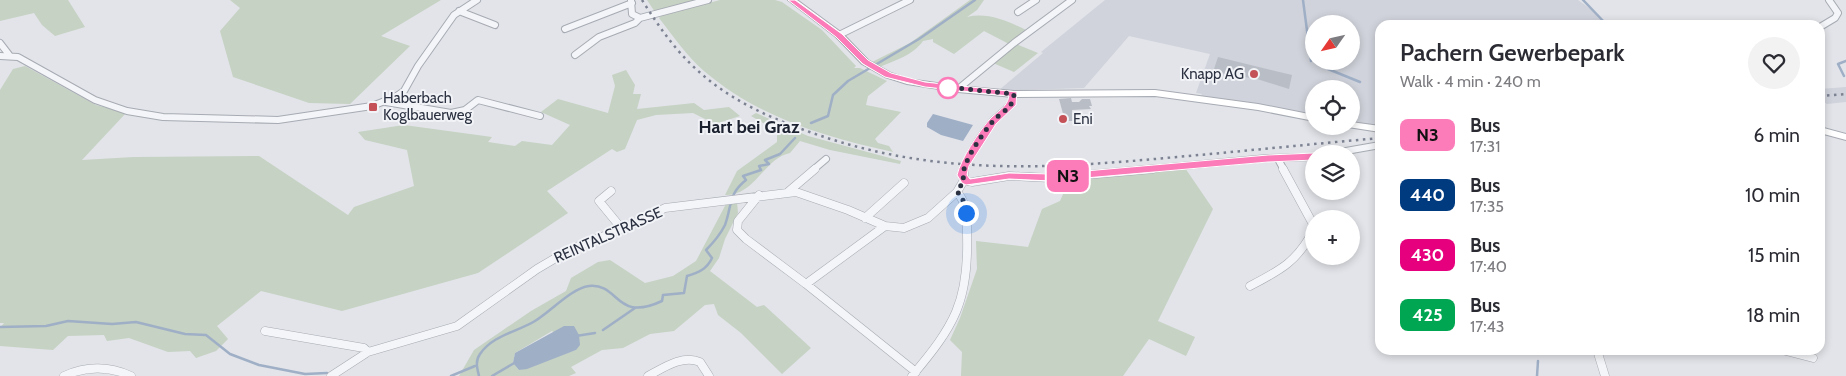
<!DOCTYPE html>
<html lang="en">
<head>
<meta charset="utf-8">
<style>
  :root { --surface:#fff; --page:#f2f2f3; --text:#2b2b33; --muted:#7c7c81 }
  body { margin:0; font-family:Cabin,sans-serif; background:var(--page); color:var(--text); height:100vh; display:flex; flex-direction:column; font-size:19px; white-space:nowrap }
  * { box-sizing:border-box; margin:0 }
  p { font-size:16px; color:var(--muted) }
  .icon { flex:none; width:28px; height:28px; fill:none; stroke:currentColor; stroke-width:2; stroke-linecap:round; stroke-linejoin:round }
  .map { position:relative; flex:1; overflow:hidden }
  .details { position:absolute; left:1375px; top:20px; width:450px; height:335px; display:flex; flex-direction:column; background:var(--surface); border-radius:15px; box-shadow:0 2px 8px #0003 }
  .details>* { flex:none }
  .badge { padding:0 10px; border-radius:8px; font-size:18px; line-height:32px }
  .needle { width:32px; rotate:236deg }
  .controls { position:absolute; left:1305px; top:15px; display:grid; gap:10px }
  .controls a { display:grid; place-items:center; width:55px; height:55px; border-radius:50%; background:var(--surface); box-shadow:0 2px 8px #0003; font-size:25px }
  .you { position:absolute; width:25px; height:25px; margin:-12px; border:4px solid #fff; border-radius:50%; background:#1a73e8; box-shadow:0 0 0 8px #1a73e833 }
  .map>.badge { position:absolute; translate:-50% -50%; box-shadow:0 0 0 2px #fff }
  .round { display:grid; place-items:center; flex:none; width:52px; height:52px; border-radius:26px; background:var(--page) }
  .headline { display:flex; align-items:center; justify-content:space-between; height:85px; padding:0 25px }
  h1 { font-size:24px; font-weight:600; line-height:38px }
  ul { padding:0; list-style:none }
  li { display:flex; align-items:center; gap:15px; height:60px; padding:0 25px }
  li div { flex:1 }
  li b { display:block; font-size:19px }
  li em { font-style:normal }
  li .badge { min-width:55px; font-weight:700; text-align:center }
  .map>svg:first-child { display:block }
  .built { fill:#d0d3db; fill-rule:evenodd }
  .green { fill:#c6d2c3; fill-rule:evenodd }
  .water { fill:#9fafc6 }
  .lines { fill:none; stroke-linecap:round; stroke-linejoin:round }
  .stream { stroke:#9fafc6; stroke-width:2.5 }
  .building { fill:#b9bdc5 }
  .street-far1-casing { stroke:#a7abb3; stroke-width:8 }
  .street-casing { stroke:#a7abb3; stroke-width:9 }
  .secondary-casing { stroke:#a7abb3; stroke-width:2 }
  .street-far1 { stroke:#f4f5f8; stroke-width:6 }
  .street { stroke:#f4f5f8; stroke-width:8 }
  .secondary { fill:#fff; fill-rule:evenodd }
  .rail { stroke:#7c8292; stroke-width:2.5; stroke-dasharray:2.5 4.5; stroke-linecap:butt }
  .line { fill:#fc7cba; stroke:#fff }
  .walk { stroke:#2b3140; stroke-width:5; stroke-dasharray:0 9 }
  .poi-dot { fill:#c45058; stroke:#f1f3f7; stroke-width:2 }
  .stop-dot { fill:#fff; stroke:#fc7cba; stroke-width:2.5 }
  .labels { text-anchor:middle; stroke-width:4; stroke-linejoin:round; paint-order:stroke }
  .poi-label { font-size:15px; fill:#2b3140; stroke:#f1f3f7; text-anchor:start }
  .street-label { font-size:15px; fill:#2b3140; stroke:#f1f3f7 }
  .quarter-label { font-size:18px; font-weight:bold; fill:#1d2231; stroke:#f1f3f7 }
</style>
</head>
<body>
<div class="map">
<svg width="1846" height="376" viewBox="0 0 1846 376">
  <rect width="100%" height="100%" fill="#e2e4e9"/>
  <path class="built" d="M1105,0H1578L1592,10L1607,25H1380V129L1351,125V89H1314V117L1200,98L1202,94L1196,93L1210,54L1129,36L1084,88L998,91L1043,53L1041,52ZM1314,24H1351V61H1314Z
    M1846,87V102L1827,104L1820,99V89Z"/>
  <path class="green" d="M0,0H68L85,27L55,36L42,25L34,13L0,21Z
    M230,0H441L381,36L410,46L350,104L309,103L233,77L220,31L240,8Z
    M647,0H701L655,12Z
    M720,0H775L782,2L822,30L856,66L854,68H860L887,81L868,96L866,105L901,112L875,139L878,143L889,146L893,152C824,137 758,117 704,71C687,56 673,36 659,18L661,16Z
    M970,0H984L977,10L967,17C987,12 1008,21 1026,30L1009,44L984,31L954,54L933,42V39L923,41C912,56 897,59 880,67L872,62L910,43Z
    M1016,44L1038,53L1014,72L993,63Z
    M25,66L96,105L126,113L82,160L134,157L259,156L348,215L354,207L414,186L407,150L365,140L358,132L404,125L492,137L488,142L515,146L522,141L552,145L570,125L541,112L558,99L608,113L615,86L612,75L626,70L635,85L633,94H641L637,109L694,103L704,110L729,107L740,116L715,124L693,113L656,115L637,120L625,149L617,152L612,149L547,191L568,213L478,273L342,311L261,291L217,326L228,339L216,351L196,358L190,351L168,352L129,338L107,341L104,335L68,336L53,350L0,346V328L4,323H0V90L13,69Z
    M756,113L808,136L901,161L900,164L830,150L800,141L790,153C764,158 755,196 725,195L737,171L777,142V131L751,116Z
    M1181,162L1213,209L1158,321L1195,337L1186,356L1149,339L1123,376H961L962,352L950,340L960,318L977,269L976,241L1028,247L1042,209L1060,201L1072,174Z
    M737,202L738,213L725,239L719,258L710,271L757,307L764,305L811,348L782,374L741,333L718,315L714,304L705,305L674,331L650,334L623,348L602,350L571,367L576,373L569,376H459L474,350L531,311L566,291L571,278L598,262L610,260L645,283L673,276L696,261L726,204ZM552,331L576,350L519,370L513,363L515,353Z"/>
  <path class="water" d="M933,114L973,125L963,141L941,135L927,127V123Z
    M564,326H574L579,335L580,345L576,350L527,369L519,370L513,363L515,353Z"/>
  <g class="lines">
    <path class="stream" d="M1303,0L1311,61
      M1583,0L1607,25
      M1328,69L1360,82
      M1844,76L1838,64L1846,61
      M811,123L828,116L833,95L848,81L919,39L975,0
      M0,327L46,326L68,321L112,324L136,322L185,334L206,335L230,354L259,365L305,374L327,373
      M603,330L635,308
      M576,336L595,333
      M451,376L475,366
      M479,376C477,368 475,361 480,354C493,335 517,332 535,321C550,312 572,288 589,286C620,283 615,323 662,301L663,295L684,293L687,276C698,273 707,269 712,258L706,250C714,242 720,235 725,225C732,206 728,194 746,180L743,176L761,170L759,166L769,164L765,160L780,154L795,138
      M492,376L516,362
      M1537,376L1538,361"/>
  </g>
  <path class="building" d="M1218,57L1292,75L1289,89L1257,79L1213,72Z
    M1071,98L1072,102H1079L1082,99H1090L1092,106H1089L1091,109L1072,110L1073,121H1065L1059,99Z"/>
  <g class="lines">
    <defs>
      <path id="street-far1" d="M631,0L632,14L640,18L708,0
        M459,11L495,25
        M1018,12L1036,0
        M1820,27L1835,18L1838,13L1829,0
        M565,29L632,3
        M839,35L910,0
        M0,43L10,56
        M575,55L599,37L635,23L640,18
        M0,56L18,57L95,100L127,111L163,117L278,120L372,106L395,97L404,91L418,66L454,15L477,0
        M958,89L1014,43L1072,0
        M386,102L451,113L465,110L478,100L540,116
        M1329,154L1380,145
        M1278,159L1284,170
        M813,170L826,159
        M964,170C969,153 981,135 992,122C1001,112 1012,108 1014,94
        M1139,170L1268,158L1314,157"/>
      <path id="street" d="M1283,169L1314,226
        M964,180L972,182L1009,176L1051,178L1153,169
        M611,191L599,201L622,229
        M788,192L815,169
        M759,195L738,221L737,230L746,239L806,284
        M865,218L904,183
        M885,226L806,284L916,372
        M1250,286C1281,270 1298,261 1314,229
        M265,331L364,348L368,352
        M1597,350L1605,376
        M1782,350L1813,358
        M64,376C86,366 109,366 131,376
        M331,376L368,352L457,326L537,269L571,249L622,229L665,208L796,192L848,210L885,226L904,228L928,218L957,192L964,180V169
        M648,376C663,368 683,354 700,362L709,376
        M912,376C954,326 969,302 967,235C967,220 968,204 957,192"/>
      <path id="secondary" d="M788,0H797L842,33L868,60L891,73L908,79L958,86L1014,91L1155,90L1258,104L1314,115V121L1258,110L1155,96L1014,97L958,92L907,84L885,77L862,64L836,37Z
        M1351,122L1380,126V132L1348,127L1351,126Z
        M1820,127L1846,134V140L1820,133Z"/>
    </defs>
    <use href="#street-far1" class="street-far1-casing"/>
    <use href="#street" class="street-casing"/>
    <use href="#secondary" class="secondary-casing"/>
    <use href="#street-far1" class="street-far1"/>
    <use href="#street" class="street"/>
    <use href="#secondary" class="secondary"/>
    <path class="rail" d="M642,0C658,25 674,49 696,69C727,98 767,117 807,131C933,177 1046,169 1177,157C1245,151 1312,144 1380,138
      M1820,96L1846,94"/>
  </g>
  <path class="line" d="M788,0H795L842,34L868,60L891,73L925,82L1017,92L1016,105L996,124L969,166L967,175L970,179L1009,173L1051,174L1268,155L1314,153L1318,157L1314,160L1268,162L1051,181L1009,179L966,185L962,183L957,175C961,159 978,133 989,120C997,111 1007,108 1009,96L925,87L885,77L863,64L836,37Z"/>
  <g class="lines">
    <path class="walk" d="M948,88L946,87L1014,94C1013,109 1002,111 993,121C984,132 958,167 964,180L957,192L962,196L966,213"/>
  </g>
  <g class="poi-dot">
    <circle cx="1254" cy="74" r="5"/>
    <rect x="368" y="102" width="10" height="10" rx="2.5"/>
    <circle cx="1063" cy="119" r="5"/>
  </g>
  <circle class="stop-dot" cx="948" cy="88" r="10"/>
  <g class="labels">
    <g class="poi-label">
      <text x="1244" y="79" text-anchor="end">Knapp AG</text>
      <text x="383" y="103">Haberbach<tspan x="383" dy="17">Koglbauerweg</tspan></text>
      <text x="1073" y="124">Eni</text>
    </g>
    <g class="street-label">
      <text transform="translate(608 235) rotate(-24)" y="5">REINTALSTRASSE</text>
    </g>
    <g class="quarter-label">
      <text x="749" y="133">Hart bei Graz</text>
    </g>
  </g>
</svg>
<div class="controls">
<a><svg class="needle" viewBox="-14 -14 28 28"><path d="M0-13l5 13h-10z" fill="#e53935"/><path d="M0 13l5-13h-10z" fill="#7c7c81"/></svg></a>
<a><svg class="icon" aria-label="locate" viewBox="0 0 24 24"><circle cx="12" cy="12" r="6"/><path d="M12 2v4M12 18v4M2 12h4M18 12h4"/></svg></a>
<a><svg class="icon" aria-label="layers" viewBox="0 0 24 24"><path d="M12 4l9 5-9 5-9-5zM3 14l9 5 9-5"/></svg></a>
<a>+</a>
</div>
<div class="you" style="left:966px;top:213px"></div>
<b class="badge" style="left:1068px;top:176px;background:#fc7cba;color:#111">N3</b>
<section class="details">
<div class="headline"><div><h1>Pachern Gewerbepark</h1><p>Walk · 4 min · 240 m</p></div><a class="round"><svg class="icon" aria-label="heart" viewBox="0 0 24 24"><path d="M12 20l-8-8c-3-5 5-10 8-4 3-6 11-1 8 4z"/></svg></a></div>
<ul>
<li><span class="badge" style="background:#fc7cba;color:#111">N3</span><div><b>Bus</b><p>17:31</p></div><em>6 min</em></li>
<li><span class="badge" style="background:#003b80;color:#fff">440</span><div><b>Bus</b><p>17:35</p></div><em>10 min</em></li>
<li><span class="badge" style="background:#e6007e;color:#fff">430</span><div><b>Bus</b><p>17:40</p></div><em>15 min</em></li>
<li><span class="badge" style="background:#00a651;color:#fff">425</span><div><b>Bus</b><p>17:43</p></div><em>18 min</em></li>
</ul>
</section>
</div>
</body>
</html>
